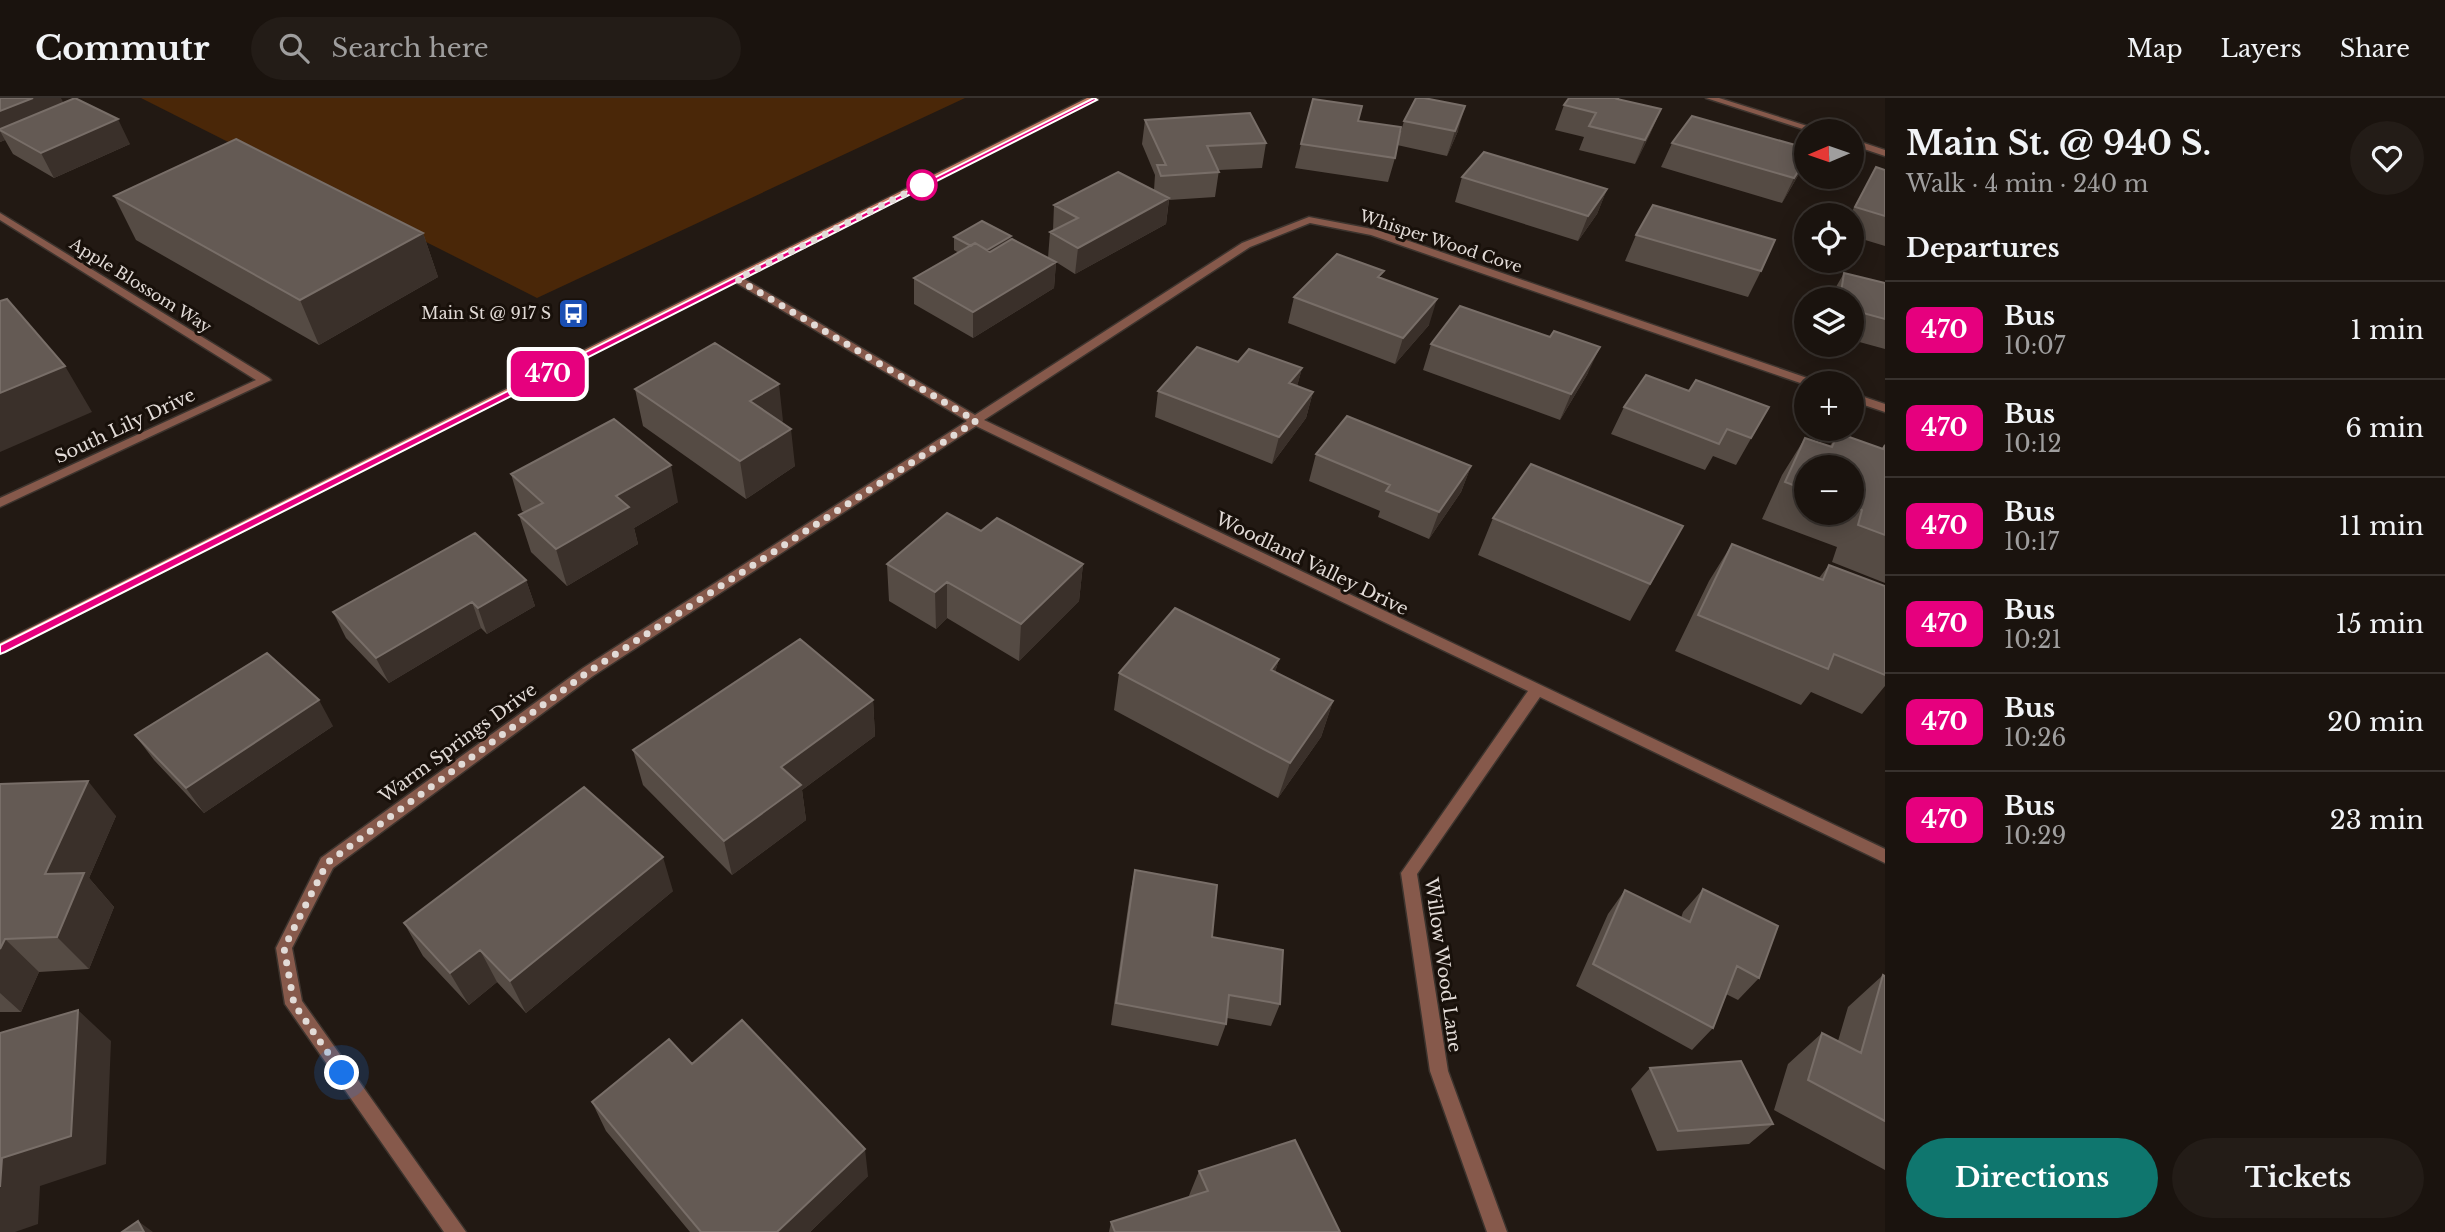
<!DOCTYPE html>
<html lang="en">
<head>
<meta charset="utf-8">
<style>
  :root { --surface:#1a130e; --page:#231c17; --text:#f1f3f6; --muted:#9f9e9e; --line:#38322e; --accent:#0f766e }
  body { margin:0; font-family:"Libre Baskerville",serif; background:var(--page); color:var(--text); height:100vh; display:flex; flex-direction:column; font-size:26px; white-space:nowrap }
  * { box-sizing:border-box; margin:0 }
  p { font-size:23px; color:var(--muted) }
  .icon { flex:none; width:38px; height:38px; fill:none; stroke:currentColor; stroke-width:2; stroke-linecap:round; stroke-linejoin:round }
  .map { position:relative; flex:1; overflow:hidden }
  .side { display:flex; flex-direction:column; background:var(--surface); width:560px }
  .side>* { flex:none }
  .badge { padding:0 14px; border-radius:10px; font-size:24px; line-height:46px }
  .needle { width:46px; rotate:268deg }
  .tools { position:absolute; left:1794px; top:21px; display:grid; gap:14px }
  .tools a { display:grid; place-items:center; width:70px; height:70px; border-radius:50%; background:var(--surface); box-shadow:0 4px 18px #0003,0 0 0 2px var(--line); font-size:35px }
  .you { position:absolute; width:35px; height:35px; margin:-18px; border:5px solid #fff; border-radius:50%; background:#1a73e8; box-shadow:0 0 0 10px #1a73e833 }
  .map>.badge { position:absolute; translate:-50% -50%; box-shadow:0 0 0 4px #fff }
  h2 { padding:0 21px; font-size:26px; line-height:63px }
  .round { display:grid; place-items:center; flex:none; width:74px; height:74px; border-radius:37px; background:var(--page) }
  .head { display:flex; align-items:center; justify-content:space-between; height:119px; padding:0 21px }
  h1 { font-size:33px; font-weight:700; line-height:52px }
  .button { display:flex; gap:14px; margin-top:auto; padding:14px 21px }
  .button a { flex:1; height:80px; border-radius:42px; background:var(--accent); color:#fff; font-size:28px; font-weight:700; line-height:80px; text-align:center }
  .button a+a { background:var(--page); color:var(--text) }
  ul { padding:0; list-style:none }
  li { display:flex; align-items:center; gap:21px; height:98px; padding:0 21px; border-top:2px solid var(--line) }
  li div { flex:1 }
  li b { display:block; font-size:26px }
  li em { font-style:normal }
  li .badge { min-width:77px; font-weight:700; text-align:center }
  header { display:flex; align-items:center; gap:42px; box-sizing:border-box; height:98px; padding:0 35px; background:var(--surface); border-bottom:2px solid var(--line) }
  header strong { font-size:33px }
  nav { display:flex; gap:38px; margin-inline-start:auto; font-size:24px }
  .search { width:490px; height:63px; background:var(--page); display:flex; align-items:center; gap:18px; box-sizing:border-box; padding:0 24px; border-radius:38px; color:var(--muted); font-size:26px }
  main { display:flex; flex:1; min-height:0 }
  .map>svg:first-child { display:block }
  .green { fill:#4a2708 }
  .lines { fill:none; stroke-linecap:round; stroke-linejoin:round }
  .street-casing { stroke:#3d342e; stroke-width:3 }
  .secondary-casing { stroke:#3d342e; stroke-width:3 }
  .street { fill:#86594b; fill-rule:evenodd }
  .secondary { fill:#c47c66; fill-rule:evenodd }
  .wall { fill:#554b44; fill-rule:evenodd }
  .shaded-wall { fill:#3a302a }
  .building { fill:#645a54; stroke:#786e68; stroke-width:2 }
  .line { fill:#e6007e; stroke:#fff; stroke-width:2 }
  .walk { stroke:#e2dbd7; stroke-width:7; stroke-dasharray:0 12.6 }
  .stop-dot { fill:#fff; stroke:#e6007e; stroke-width:3.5 }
  .labels { text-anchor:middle; stroke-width:6; stroke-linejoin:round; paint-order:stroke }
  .far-street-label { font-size:16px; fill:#e2dbd7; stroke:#18100a }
  .far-poi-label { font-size:16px; fill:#e2dbd7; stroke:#18100a; text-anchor:end }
  .street-label { font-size:18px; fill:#e2dbd7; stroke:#18100a }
</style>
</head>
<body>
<header>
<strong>Commutr</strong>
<div class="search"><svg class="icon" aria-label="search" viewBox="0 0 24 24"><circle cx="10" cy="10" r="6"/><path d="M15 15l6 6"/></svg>Search here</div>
<nav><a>Map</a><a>Layers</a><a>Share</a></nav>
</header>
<main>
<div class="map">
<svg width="1885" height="1134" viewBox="0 0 1885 1134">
  <rect width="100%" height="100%" fill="#221913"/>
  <path class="green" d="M141,0H965L537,200Z"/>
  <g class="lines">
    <defs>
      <path id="street" d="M1706,0H1719L1823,33H1809Z
        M1852,41L1885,52V58L1852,47Z
        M0,115L269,280L271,282L0,409V400L256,282L0,122Z
        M1309,119L1377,132L1816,283L1818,285L1806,287L1371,137L1310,125L1250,149L984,322L1885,751V765L1540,599L1417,776L1448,973L1507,1134H1487L1430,973L1401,775L1528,593L976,328L593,578L333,770L292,850L302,903L466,1134H444L285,906L276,850L321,760L583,570L967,323L733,183V179H741L975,317L1242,145Z
        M1852,295L1885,306V314L1852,303Z"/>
      <path id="secondary" d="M1087,0H1098L0,556V545Z"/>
    </defs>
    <use href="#street" class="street-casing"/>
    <use href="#secondary" class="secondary-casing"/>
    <use href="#street" class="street"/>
    <use href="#secondary" class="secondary"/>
  </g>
  <path class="wall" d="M0,0L64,5L130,46L54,80L13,56L5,42L0,44Z
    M1618,1L1661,11L1650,36L1635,66L1579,52L1584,39L1555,32L1564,7Z
    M1145,22L1266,45L1262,70L1219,72L1215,99L1169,102L1166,126L1075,176L1056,164L1054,190L973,240L914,206V180L959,155L954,152V139L1011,138V142L1048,160L1050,134L1053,132L1054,107L1154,92L1155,77L1142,46Z
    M1404,23L1458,33L1447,58L1397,47Z
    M1672,45L1799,76L1782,105L1661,69Z
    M1301,46L1395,60L1388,84L1295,70Z
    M1876,69L1885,72V148L1852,138V117H1850Z
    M1462,79L1607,91L1597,116L1578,143L1455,104Z
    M114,98L423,135L438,179L319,247L136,142Z
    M1636,137L1761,173L1748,199L1625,163Z
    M1844,175L1885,185V251L1852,242V201H1829Z
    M1382,181L1429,227L1395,266L1288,225L1294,199Z
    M1431,246L1588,275L1560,322L1423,272Z
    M1238,264L1302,270L1297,288L1313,294L1306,320L1272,366L1155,319L1158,293Z
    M635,291L783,323L781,324L795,368L746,401L643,328Z
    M1689,293L1769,309L1736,367L1713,358L1705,372L1611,336L1624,309Z
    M1838,335L1882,351L1885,346V485L1832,464L1837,449L1762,421L1782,377L1805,340L1830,348ZM1806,369H1852V415H1806Z
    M1316,356L1471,368L1461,394L1429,441L1378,419L1380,413L1309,383Z
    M511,376L678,404L634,430L638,446L567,488L531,454L519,417L524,414L522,413Z
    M1493,420L1683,428L1630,523L1478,457Z
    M981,433L1083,466L1079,503L1019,563L947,520L936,531L889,503L887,466Z
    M1732,446L1819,480L1829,467L1885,488V588L1862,616L1811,594L1801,607L1675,553L1709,483Z
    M526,482L535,508L487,536L481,530L389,585L346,540L333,514Z
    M1279,561L1275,574L1333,603L1321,639L1278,700L1114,612L1119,575Z
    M873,602L875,638L802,692L806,722L732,777L643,687L633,652Z
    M333,628L204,715L154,662L135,637Z
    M0,686L116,718L89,780L114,809L89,871L39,874L21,914H0Z
    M1135,772L1212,839L1280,906L1271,928L1227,920L1226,926L1218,948L1111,927L1130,796Z
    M1703,791L1759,880L1738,902L1726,896L1713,930L1692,952L1576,888L1608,816L1625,792L1681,820L1683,814Z
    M673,793L526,915L497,884L469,907L423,858L404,825Z
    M1883,877L1885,878V1072L1774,1012L1788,966L1822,935L1838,943L1848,909Z
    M692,966L868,1078L810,1134H690L606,1033L592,1004Z
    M1650,970L1773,1026L1749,1046L1657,1053L1631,991Z
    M1199,1073L1340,1134H1109L1111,1124L1188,1100Z"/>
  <path class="shaded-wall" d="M33,0H61L69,15L0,32V13Z
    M1465,8L1458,33L1447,58L1455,33Z
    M1661,11L1650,36L1635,66L1645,42Z
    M118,21L130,46L54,80L41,55Z
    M0,33L5,42L0,44Z
    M1806,61L1799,76L1782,105L1794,80Z
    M1607,91L1597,116L1578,143L1588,118Z
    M1169,100L1166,126L1075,176L1078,150Z
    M423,135L438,179L319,247L300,202Z
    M1011,138L1010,151L983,154Z
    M1056,164L1054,190L973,240V214Z
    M1437,201L1429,227L1395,266L1403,240Z
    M1600,249L1588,275L1560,322L1571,296Z
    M65,268L92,314L0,354V295Z
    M1302,270L1295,296L1289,285Z
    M779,286L783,323L755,340L750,303Z
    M1313,294L1306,320L1272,366L1279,339Z
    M791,331L795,368L746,401L740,363Z
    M671,367L678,404L634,430L638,446L567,488L556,451L616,398Z
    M1471,368L1461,394L1429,441L1439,414Z
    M1083,466L1079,503L1019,563L1021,526Z
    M526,482L535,508L487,536L478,510Z
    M947,484V520L936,531L935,494Z
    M472,504L481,530L389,585L376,560Z
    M1279,561L1268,598L1271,572Z
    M319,602L333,628L204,715L186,690Z
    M873,602L875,638L802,692L806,722L732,777L724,743L781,669Z
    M1333,603L1321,639L1278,700L1290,665Z
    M88,683L116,718L89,780L114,809L89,871L57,839L45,776Z
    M663,759L673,793L526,915L510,883Z
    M5,841L39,874L21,914L0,895V851Z
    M480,852L497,884L469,907L450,875Z
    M78,912L111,943L106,1066L40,1088L38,1126L15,1134H0V1089L2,1060Z
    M865,1051L868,1078L810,1134H777Z
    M138,1123L153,1134H144Z"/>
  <path class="building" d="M0,0H33L0,13Z
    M75,0L118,21L41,55L0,32V31Z
    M1416,0H1424L1465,8L1455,33L1404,23Z
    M1569,0H1618L1617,1L1661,11L1645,42L1589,28L1596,15L1564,7Z
    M1313,1L1362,8L1358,23L1401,29L1395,60L1301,46Z
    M1250,15L1266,45L1207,48L1219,74L1161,78L1157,67H1166L1145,22Z
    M1692,18L1806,50V61L1794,80L1672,45Z
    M236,41L423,135L300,202L114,98Z
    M1484,54L1607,91L1588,118L1462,79Z
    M1876,69L1885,72V118L1855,109Z
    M1118,74L1169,100L1078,150L1050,134L1078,120L1054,107Z
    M1653,107L1775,142L1761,173L1636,137Z
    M982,123L1011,138L987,152L975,145L971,148L954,139Z
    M1012,141L1056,164L973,214L914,180L975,145L990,154Z
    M1337,156L1384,173L1378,179L1437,201L1403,240L1294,199Z
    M1844,175L1885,185V221L1852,212V201H1840Z
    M7,201L65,268L0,295V203Z
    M1460,208L1550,239L1554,233L1600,249L1571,296L1431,246Z
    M715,245L779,286L750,303L791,331L740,363L635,291Z
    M1197,249L1238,264L1249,251L1302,270L1289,285L1313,294L1279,339L1158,293Z
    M1646,277L1689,293L1696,282L1769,309L1751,340L1727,331L1719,346L1624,309Z
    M1347,318L1471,368L1439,414L1386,393L1390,387L1316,356Z
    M614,321L671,367L616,398L629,409L556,451L519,417L543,405L511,376Z
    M1838,335L1883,351L1885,347V437L1858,427L1862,412L1852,408V369H1806V392L1785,384L1805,340L1832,349Z
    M1531,366L1683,428L1650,486L1493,420Z
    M947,415L981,433L997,420L1083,466L1021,526L947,484L935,494L887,466Z
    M475,435L526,482L478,510L472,504L376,560L333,514Z
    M1732,446L1823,482L1829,467L1885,488V577L1834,556L1828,571L1698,517Z
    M1175,510L1279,561L1271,572L1333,603L1290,665L1119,575Z
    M800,541L873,602L781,669L801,687L724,743L633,652Z
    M267,555L319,602L186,690L135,637Z
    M88,683L45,776L84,775L57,839L5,841L0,851V686Z
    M584,689L663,759L510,883L480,852L450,875L404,825Z
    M1135,772L1217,787L1212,839L1283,852L1280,906L1229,897L1226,926L1116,905Z
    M1703,791L1778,828L1759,880L1737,868L1713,930L1593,866L1625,792L1690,824Z
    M1883,877L1885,878V1023L1808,982L1822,935L1861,955Z
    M78,912L71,1038L2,1060L0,1089V935Z
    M742,922L865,1051L777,1134H701L592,1004L669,941L692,966Z
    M1741,963L1773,1026L1678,1033L1650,970Z
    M1295,1042L1340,1134H1115L1111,1124L1208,1093L1199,1073Z
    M138,1123L144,1134H122Z"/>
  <path class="line" d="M1094,0L1097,2L5,554L0,556V547Z"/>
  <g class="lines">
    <path class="walk" d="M342,975L294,906L284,850L327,765L588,574L976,323L737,181L928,84L922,87"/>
  </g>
  <defs>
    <symbol id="bus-square" viewBox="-11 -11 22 22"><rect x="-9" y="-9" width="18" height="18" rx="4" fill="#1a4fb4" stroke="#18100a"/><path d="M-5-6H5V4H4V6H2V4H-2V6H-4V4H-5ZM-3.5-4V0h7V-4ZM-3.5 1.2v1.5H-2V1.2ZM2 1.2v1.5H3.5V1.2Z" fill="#fff"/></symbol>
  </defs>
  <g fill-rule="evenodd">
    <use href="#bus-square" x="556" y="198" width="35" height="35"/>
  </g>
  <circle class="stop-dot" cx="922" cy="87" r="14"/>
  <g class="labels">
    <g class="far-street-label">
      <text transform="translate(1441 143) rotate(18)" y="6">Whisper Wood Cove</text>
      <text transform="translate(141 187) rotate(32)" y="6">Apple Blossom Way</text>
    </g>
    <g class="far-poi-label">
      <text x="551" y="221">Main St @ 917 S</text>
    </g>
    <g class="street-label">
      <text transform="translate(125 328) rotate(-25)" y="6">South Lily Drive</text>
      <text transform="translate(1312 466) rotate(26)" y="6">Woodland Valley Drive</text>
      <text transform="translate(458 645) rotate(-36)" y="6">Warm Springs Drive</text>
      <text transform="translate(1443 867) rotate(82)" y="6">Willow Wood Lane</text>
    </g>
  </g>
</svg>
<div class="tools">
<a><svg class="needle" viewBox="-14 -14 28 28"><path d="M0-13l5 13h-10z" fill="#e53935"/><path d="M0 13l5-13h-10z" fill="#9f9e9e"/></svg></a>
<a><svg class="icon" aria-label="locate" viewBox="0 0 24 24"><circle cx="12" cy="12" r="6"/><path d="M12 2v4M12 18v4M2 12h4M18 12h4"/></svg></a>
<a><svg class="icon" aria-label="layers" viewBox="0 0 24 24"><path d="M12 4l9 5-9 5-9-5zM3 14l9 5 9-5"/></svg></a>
<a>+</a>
<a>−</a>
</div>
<div class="you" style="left:342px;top:975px"></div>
<b class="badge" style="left:548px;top:276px;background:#e6007e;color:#fff">470</b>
</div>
<section class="side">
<div class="head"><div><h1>Main St. @ 940 S.</h1><p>Walk · 4 min · 240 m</p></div><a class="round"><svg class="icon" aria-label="heart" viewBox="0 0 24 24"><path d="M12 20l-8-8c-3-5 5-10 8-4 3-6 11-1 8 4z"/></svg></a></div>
<h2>Departures</h2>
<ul>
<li><span class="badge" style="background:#e6007e;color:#fff">470</span><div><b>Bus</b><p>10:07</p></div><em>1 min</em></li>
<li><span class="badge" style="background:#e6007e;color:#fff">470</span><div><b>Bus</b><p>10:12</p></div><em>6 min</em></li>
<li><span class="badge" style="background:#e6007e;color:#fff">470</span><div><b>Bus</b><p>10:17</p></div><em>11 min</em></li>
<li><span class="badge" style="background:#e6007e;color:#fff">470</span><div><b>Bus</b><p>10:21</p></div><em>15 min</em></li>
<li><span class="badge" style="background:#e6007e;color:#fff">470</span><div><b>Bus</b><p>10:26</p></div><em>20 min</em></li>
<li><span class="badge" style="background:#e6007e;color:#fff">470</span><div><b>Bus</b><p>10:29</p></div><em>23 min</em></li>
</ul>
<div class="button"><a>Directions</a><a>Tickets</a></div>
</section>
</main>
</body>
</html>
